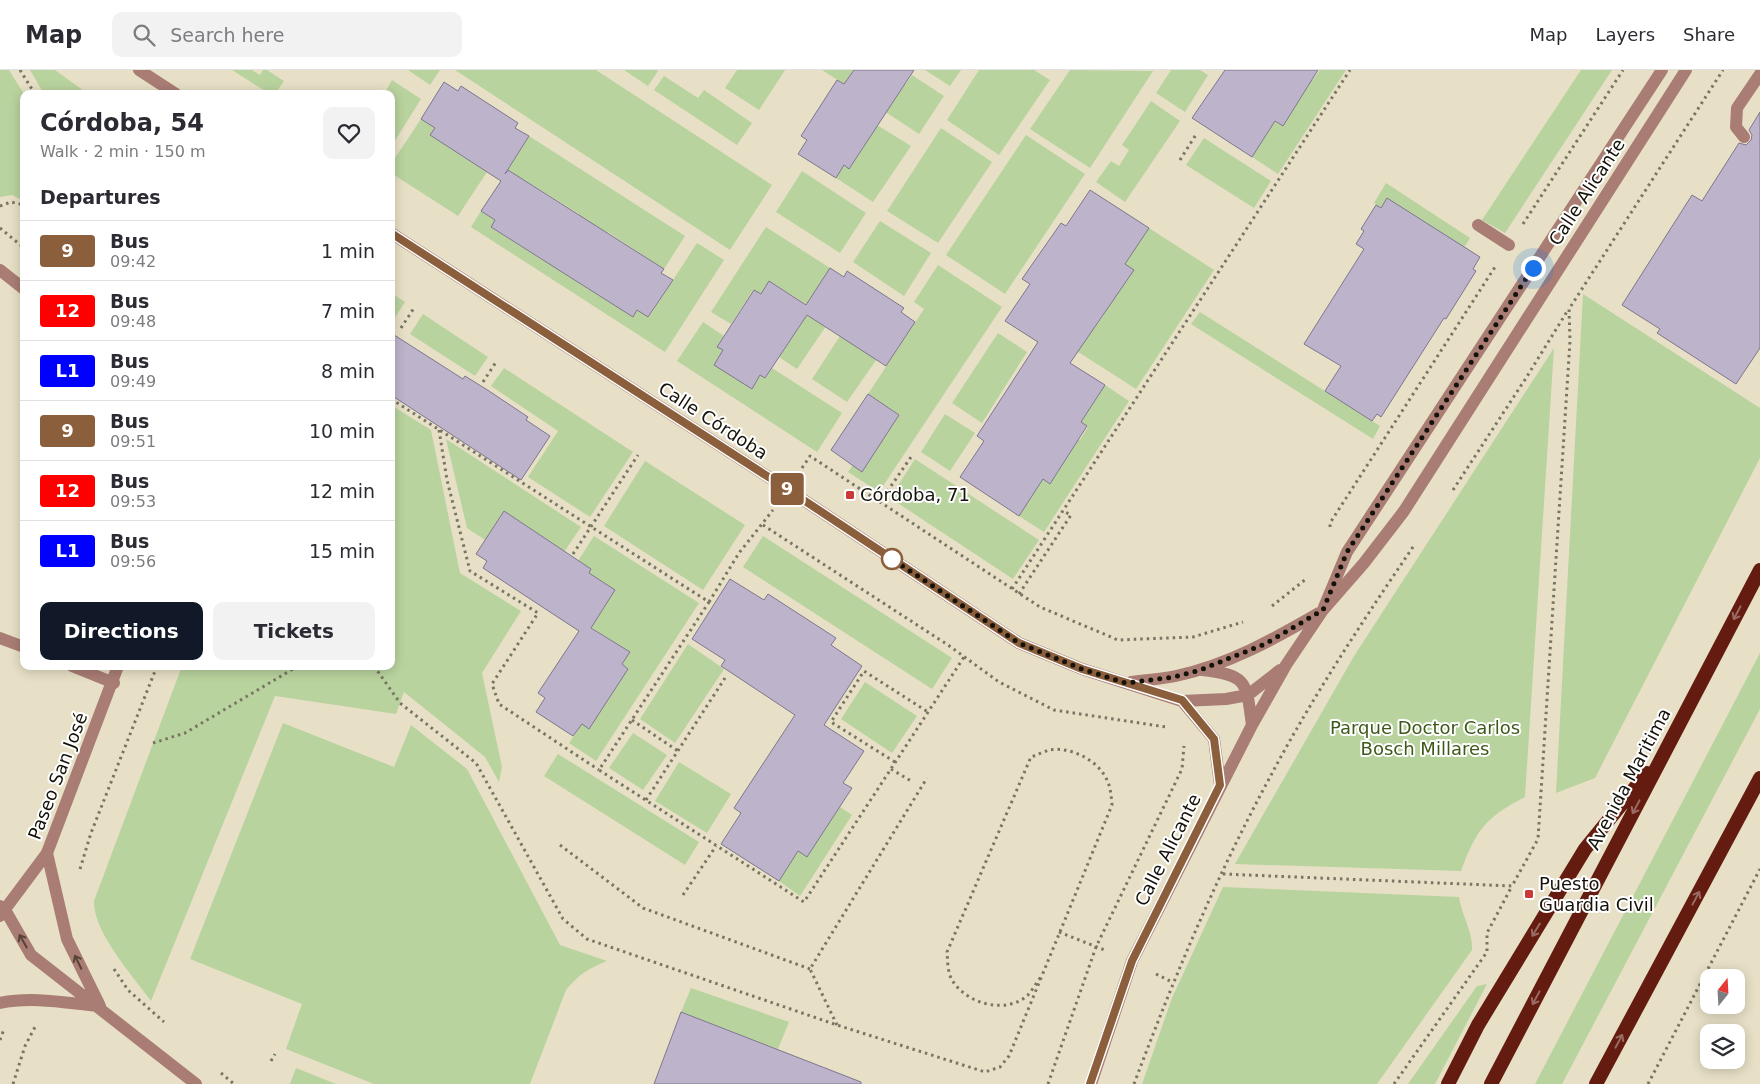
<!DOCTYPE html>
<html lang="en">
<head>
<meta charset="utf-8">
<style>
  :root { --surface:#fff; --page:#f2f2f3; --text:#2b2b33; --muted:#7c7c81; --line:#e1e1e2; --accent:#111827 }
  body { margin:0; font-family:"DejaVu Sans",sans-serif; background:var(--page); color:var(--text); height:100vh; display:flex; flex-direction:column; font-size:19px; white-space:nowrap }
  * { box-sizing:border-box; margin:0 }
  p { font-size:16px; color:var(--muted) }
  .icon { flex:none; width:28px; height:28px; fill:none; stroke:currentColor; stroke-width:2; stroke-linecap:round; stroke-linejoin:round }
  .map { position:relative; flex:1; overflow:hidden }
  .drawer { position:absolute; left:20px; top:20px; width:375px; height:580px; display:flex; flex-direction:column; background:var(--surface); border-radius:10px; box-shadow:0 2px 12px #0003 }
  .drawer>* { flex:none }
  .badge { padding:0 10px; border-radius:4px; font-size:18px; line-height:32px }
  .needle { width:32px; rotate:18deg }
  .tools { position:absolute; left:1700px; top:899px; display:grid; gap:10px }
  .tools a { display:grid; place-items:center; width:45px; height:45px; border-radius:10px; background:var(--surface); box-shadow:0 2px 12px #0003; font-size:25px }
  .you { position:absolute; width:25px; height:25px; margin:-12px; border:4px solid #fff; border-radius:50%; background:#1a73e8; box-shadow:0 0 0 8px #1a73e833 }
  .map>.badge { position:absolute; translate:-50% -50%; box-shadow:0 0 0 2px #fff }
  h2 { padding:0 20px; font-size:19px; line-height:45px }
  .round { display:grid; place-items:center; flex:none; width:52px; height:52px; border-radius:10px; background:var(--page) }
  .headline { display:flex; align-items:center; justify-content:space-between; height:85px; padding:0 20px }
  h1 { font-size:24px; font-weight:800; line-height:38px }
  .cta { display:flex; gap:10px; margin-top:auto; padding:10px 20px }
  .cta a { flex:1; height:58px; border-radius:10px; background:var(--accent); color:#fff; font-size:20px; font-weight:800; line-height:58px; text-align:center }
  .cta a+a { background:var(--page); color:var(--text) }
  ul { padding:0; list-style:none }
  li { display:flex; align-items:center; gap:15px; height:60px; padding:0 20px; border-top:1px solid var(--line) }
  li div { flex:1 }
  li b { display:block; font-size:19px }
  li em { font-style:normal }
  li .badge { min-width:55px; font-weight:700; text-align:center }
  header { display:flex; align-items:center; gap:30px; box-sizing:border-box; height:70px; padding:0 25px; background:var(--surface); border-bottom:1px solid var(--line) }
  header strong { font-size:24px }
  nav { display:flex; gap:28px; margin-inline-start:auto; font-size:18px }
  .search { width:350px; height:45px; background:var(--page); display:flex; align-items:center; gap:12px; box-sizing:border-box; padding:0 18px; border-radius:10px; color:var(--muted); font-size:19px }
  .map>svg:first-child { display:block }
  .green { fill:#b9d39e }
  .building { fill:#bdb4cc; stroke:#7e768c }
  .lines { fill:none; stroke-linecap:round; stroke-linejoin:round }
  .path { stroke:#797564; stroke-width:3; stroke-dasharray:2.5 4; stroke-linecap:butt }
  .service { stroke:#a97d74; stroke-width:12 }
  .pedestrian { stroke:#a97d74; stroke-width:12 }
  .minor { stroke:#a97d74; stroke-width:12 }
  .tertiary { stroke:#a97d74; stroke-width:12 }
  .trunk { stroke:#641c10; stroke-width:14 }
  .oneway { stroke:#9a6b64 }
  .oneway2 { stroke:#574239 }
  .line-casing { stroke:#fff; stroke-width:11 }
  .line { stroke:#8b5e3c; stroke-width:8 }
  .walk { stroke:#141209; stroke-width:5; stroke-dasharray:0 9 }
  .poi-dot { fill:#ca3b37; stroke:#fff; stroke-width:2 }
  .stop-dot { fill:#fff; stroke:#8b5e3c; stroke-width:2.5 }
  .labels { text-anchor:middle; stroke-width:4; stroke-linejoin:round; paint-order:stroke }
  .street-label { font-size:18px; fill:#141209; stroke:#fff }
  .poi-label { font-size:18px; fill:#141209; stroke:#fff; text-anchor:start }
  .park-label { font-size:18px; fill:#3d5819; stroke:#fff }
</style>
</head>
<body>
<header>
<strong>Map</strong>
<div class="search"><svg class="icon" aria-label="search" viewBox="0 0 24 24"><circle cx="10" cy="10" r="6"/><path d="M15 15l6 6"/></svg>Search here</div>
<nav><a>Map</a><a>Layers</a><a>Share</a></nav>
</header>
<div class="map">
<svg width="1760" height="1014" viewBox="0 0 1760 1014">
  <rect width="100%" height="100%" fill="#e7e0c6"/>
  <path class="green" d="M0,0H9L24,24V131L12,125L0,127Z
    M30,0H55L88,24H44Z
    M232,0H252L260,5L263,0H267L284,11L275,24H270Z
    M408,0H440L430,15Z
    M455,0H596L772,115L730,180Z
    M624,0H656L658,1L648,16Z
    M737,0H785L759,40L725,18Z
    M822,0H854L844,14Z
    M925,0H961L950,16Z
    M979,0H1034L1050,10L999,85L947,50Z
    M1070,0L1153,1L1090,98L1030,59Z
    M1171,0H1200L1208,5L1185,42L1156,23Z
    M1320,0H1346L1278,104L1252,87L1275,51L1283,56L1306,7L1312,11Z
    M1581,0H1612L1505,163L1482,150Z
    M912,5L944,26L919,64L881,39L899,11L905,15Z
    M664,6L698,28L704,20L752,53L737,75L654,20Z
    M392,10L421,29L391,77V24H384Z
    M1151,31L1180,51L1125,132L1096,112L1111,91L1119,96L1129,80L1122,75Z
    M421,49L435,58L430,65L487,102L458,146L391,103V94Z
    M877,55L911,76L873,132L836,108L844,95L850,98Z
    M941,58L992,92L938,173L887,141Z
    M1026,65L1085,104L1005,224L946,185Z
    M529,66L685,166L664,199L608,162L604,168L576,150L579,144L523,109L519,113L505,104Z
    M1204,68L1271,111L1254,138L1186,95Z
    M802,101L866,143L840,183L776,142Z
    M1386,113L1470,168L1464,178L1387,128L1381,138L1374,133Z
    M481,141L495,150L491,157L547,193L552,187L576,211L633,247L637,240L649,247L697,173L724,190L665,282L471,157Z
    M880,151L931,183L904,226L853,192Z
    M766,157L830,198L807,234L826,256L797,299L779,287L802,253L806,234L769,211L761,224L753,220L731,254L711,242Z
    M1149,158L1214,200L1136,319L1072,278L1088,253L1095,257L1104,245L1098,240L1118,209L1125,214L1134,200L1125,194Z
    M938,195L1002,237L879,422L848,402L853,395L862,402L899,345L868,324L924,239L914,232Z
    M391,223L405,232L392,252H391Z
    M1583,224L1760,338V388L1595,708L1556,723Z
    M1200,242L1380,356L1373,369L1191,254Z
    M423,244L488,287L475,306L410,264Z
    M703,252L724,266L717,276L723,280L751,319L760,305L766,308L772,298L842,343L817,382L677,291Z
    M998,263L1027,282L982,353L952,333Z
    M840,266L881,283L847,332L812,309Z
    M1554,278L1525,727C1486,747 1476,760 1461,801L1235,794L1354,586Z
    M504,298L633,382L590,447L528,407L558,361L491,316Z
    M1105,315L1129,331L1044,462L1019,446L1043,409L1050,414L1059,401L1053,398L1073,366L1080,370L1088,357L1081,352Z
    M391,335L431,360L460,503L521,541L482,603L502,697L499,712L485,687L404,622L396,644L275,626L151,931C133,906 93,862 94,831L182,596H391Z
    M945,344L975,363L950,401L921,382Z
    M446,369L581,457L564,482L527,462L501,445L485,470L467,458Z
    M915,389L1039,470L1013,509L890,428Z
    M645,391L745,455L703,520L604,456Z
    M594,466L699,533L596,691L569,673L582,654L589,658L628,599L622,594L630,583L591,557L615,520L589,503L591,499L578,491Z
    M763,466L952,588L932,619L743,497Z
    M688,574L724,599L675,673L640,649Z
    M1760,583V639L1562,1014H1535Z
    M865,612L917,646L892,683L841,649Z
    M283,653L394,697L411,655L467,699L560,875L607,891C589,898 578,905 566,920L530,1014H374L286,979L302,934L190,889Z
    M633,663L667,685L643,720L609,698Z
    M558,684L699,772L685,795L544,706Z
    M679,692L731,724L707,763L655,731Z
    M840,737L852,745L800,826L779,811L798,781L806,786Z
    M1223,817L1459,827C1462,846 1473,862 1472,880L1377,1014H1142L1172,928Z
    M1487,914L1435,1014H1408L1477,916Z
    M691,918L789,952L778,979L681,942Z
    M296,998L336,1014H290Z"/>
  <path class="building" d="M854,0H914L849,99L844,95L836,108L798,84L807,70L801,66L837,10L844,14Z
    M1225,0H1318L1283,56L1275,51L1252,87L1192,48Z
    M444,12L458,21L461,16L518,53L515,58L529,66L505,104L508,100L664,199L661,203L673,210L648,247L637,240L633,247L491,157L495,150L481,141L501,111L430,65L435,58L421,49Z
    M1760,42V278L1736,314L1657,263L1660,259L1622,235L1692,125L1702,131L1739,73L1746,75L1751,70L1752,65L1749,60Z
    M1090,120L1149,158L1125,194L1134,200L1070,293L1105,315L1081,352L1087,356L1050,414L1043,409L1019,446L960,407L984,371L977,366L1038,272L1005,251L1030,214L1022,209L1061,153L1066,156Z
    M1387,128L1480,187L1473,199L1476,201L1446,249L1444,248L1381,347L1377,344L1372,351L1325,321L1341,296L1304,274L1364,179L1356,174L1364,161L1361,159L1376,135L1381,138Z
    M830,198L844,207L847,201L904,238L901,242L915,252L886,296L807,245L765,308L760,305L752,319L714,295L723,280L717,277L754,220L761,224L769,211L806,235Z
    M391,263L463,309L465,306L489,321L528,347L526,350L550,366L521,410L391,325Z
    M868,324L899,345L862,402L831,380Z
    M504,441L591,499L589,503L615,520L591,558L630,582L622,594L628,599L589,659L582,654L573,666L536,642L545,628L538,623L579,561L483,498L487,491L476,484Z
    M730,509L764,530L768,524L836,568L831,575L862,596L824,655L864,681L843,713L852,718L807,787L798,781L779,811L721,774L741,743L734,738L795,645L721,596L725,590L692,569Z
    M681,942L861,1012V1014H654Z"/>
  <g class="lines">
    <path class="path" d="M20,0L35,24
      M1180,90L1197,63
      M0,136L11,132L24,135
      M1523,154L1623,0
      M0,158L24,178
      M401,258L414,238
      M483,312L496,292
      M391,329L709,532L599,700L804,832L964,587
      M439,360L447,410L470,501L538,543L492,614L499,634L599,700
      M802,398L810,386L1040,537L1118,570L1193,567L1243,552
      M1453,420L1526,308L1568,240
      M880,432L911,387
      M763,455L948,575L999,612L1054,640L1166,657
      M1330,457V453L1495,197
      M573,484L638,385
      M1012,519L1350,0
      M1019,524L1071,445L1063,441
      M709,532L739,483L773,440
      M1272,536L1306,509
      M374,596L400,633L476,693L563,849L587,869L837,955L985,1002L1000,997L1009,986L1112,735C1111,726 1111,717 1106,708C1097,690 1070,676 1049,680C1043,682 1037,685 1031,687L947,882C948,892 947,904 954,913C969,934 1005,944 1027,926C1032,921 1036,913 1041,907
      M632,650L678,681
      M153,673L185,663L298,596
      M895,692L831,652L864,601L928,642
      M891,699L911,711
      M646,730L725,608
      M560,775L643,838L810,899
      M80,799L91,763L157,596
      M1223,804L1512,816L1538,769L1570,271L1569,239L1723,0
      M683,825L716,776
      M1059,862L1107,881
      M114,899L128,920L164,952
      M1156,904L1172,912
      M837,955L810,899L927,708
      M0,970L4,959
      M271,991L275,984
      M221,1003L234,1014
      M13,1014L25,976L35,957
      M1048,1014L1096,877L1182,699L1184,676
      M1134,1014C1173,910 1216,807 1269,709C1311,629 1364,549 1415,474
      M1394,1014L1487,882V863L1512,816
      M1648,1014L1760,799"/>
    <path class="service" d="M1744,67L1736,57L1737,38L1760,4
      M1324,537L1347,482L1662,0"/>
    <path class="pedestrian" d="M1478,155L1509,175"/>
    <path class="minor" d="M139,0L176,24
      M391,163L787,419L1019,573L1082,599L1182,631L1214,669L1220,715
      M0,568L24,577
      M72,596L114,613
      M1202,600C1249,605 1246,613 1252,655
      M1131,612C1146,610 1162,609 1176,606C1228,595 1274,569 1319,543
      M1182,631L1226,629L1248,625L1280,600
      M47,783L67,869L99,934
      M0,836L4,838L31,885L196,1014
      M0,933C32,926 67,933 100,936
      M1091,1014L1132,891L1252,655L1286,595L1323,540L1364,493L1404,441L1686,0"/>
    <path class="tertiary" d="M0,200L24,219
      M0,846L47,783L118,596"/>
    <path class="trunk" d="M1448,1014L1478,955L1585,779L1647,703
      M1491,1014L1760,500
      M1596,1014L1760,708"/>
  </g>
  <defs><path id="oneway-shaft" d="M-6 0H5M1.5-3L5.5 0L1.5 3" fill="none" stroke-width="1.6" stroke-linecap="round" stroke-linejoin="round" transform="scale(1.25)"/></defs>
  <g class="oneway">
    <use href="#oneway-shaft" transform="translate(1737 543) rotate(118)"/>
    <use href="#oneway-shaft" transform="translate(1636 737) rotate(118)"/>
    <use href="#oneway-shaft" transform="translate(1696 828) rotate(-62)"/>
    <use href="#oneway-shaft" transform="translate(1536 860) rotate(121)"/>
    <use href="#oneway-shaft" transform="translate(1536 928) rotate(118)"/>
    <use href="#oneway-shaft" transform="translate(1619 971) rotate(-62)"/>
  </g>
  <g class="oneway2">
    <use href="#oneway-shaft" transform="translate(23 871) rotate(-120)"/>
    <use href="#oneway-shaft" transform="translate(78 892) rotate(-116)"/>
  </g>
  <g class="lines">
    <defs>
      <path id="line" d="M391,163L787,419L1019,573L1082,599L1182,630L1214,669L1220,715L1132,891L1090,1014"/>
    </defs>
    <use href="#line" class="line-casing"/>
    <use href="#line" class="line"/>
    <path class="walk" d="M892,489L886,485L1019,573L1082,599L1126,613L1174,607L1200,600L1265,574L1323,540L1347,482L1533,198"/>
  </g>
  <g class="poi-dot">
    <rect x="845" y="420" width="10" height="10" rx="2.5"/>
    <rect x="1524" y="819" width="10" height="10" rx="2.5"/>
  </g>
  <circle class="stop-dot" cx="892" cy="489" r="10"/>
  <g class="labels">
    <g class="street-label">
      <text transform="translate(1587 122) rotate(-57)" y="6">Calle Alicante</text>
      <text transform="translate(713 351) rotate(33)" y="6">Calle Córdoba</text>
      <text transform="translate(58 706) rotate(-69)" y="6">Paseo San José</text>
      <text transform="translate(1629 709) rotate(-62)" y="6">Avenida Maritima</text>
      <text transform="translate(1168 780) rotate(-63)" y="6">Calle Alicante</text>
    </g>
    <g class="poi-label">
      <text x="860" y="431">Córdoba, 71</text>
      <text x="1539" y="820">Puesto<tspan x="1539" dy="21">Guardia Civil</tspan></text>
    </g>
    <g class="park-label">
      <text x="1425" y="664">Parque Doctor Carlos<tspan x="1425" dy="21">Bosch Millares</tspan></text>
    </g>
  </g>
</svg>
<div class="tools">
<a><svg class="needle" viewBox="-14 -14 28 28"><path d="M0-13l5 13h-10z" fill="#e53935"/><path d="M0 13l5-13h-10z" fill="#7c7c81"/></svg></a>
<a><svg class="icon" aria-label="layers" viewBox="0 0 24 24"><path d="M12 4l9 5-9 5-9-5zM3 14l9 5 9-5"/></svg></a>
</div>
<div class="you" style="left:1533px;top:198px"></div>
<b class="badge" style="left:787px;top:419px;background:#8b5e3c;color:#fff">9</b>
<section class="drawer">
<div class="headline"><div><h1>Córdoba, 54</h1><p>Walk · 2 min · 150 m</p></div><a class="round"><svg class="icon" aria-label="heart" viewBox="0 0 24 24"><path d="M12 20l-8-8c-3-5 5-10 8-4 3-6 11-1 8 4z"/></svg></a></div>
<h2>Departures</h2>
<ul>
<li><span class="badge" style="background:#8b5e3c;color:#fff">9</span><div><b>Bus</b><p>09:42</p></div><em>1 min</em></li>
<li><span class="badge" style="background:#f00;color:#fff">12</span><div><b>Bus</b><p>09:48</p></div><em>7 min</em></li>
<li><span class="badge" style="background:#00f;color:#fff">L1</span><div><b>Bus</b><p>09:49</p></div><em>8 min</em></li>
<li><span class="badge" style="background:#8b5e3c;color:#fff">9</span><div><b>Bus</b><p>09:51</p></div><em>10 min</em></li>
<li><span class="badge" style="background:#f00;color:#fff">12</span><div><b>Bus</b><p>09:53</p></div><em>12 min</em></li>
<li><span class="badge" style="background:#00f;color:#fff">L1</span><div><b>Bus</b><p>09:56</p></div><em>15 min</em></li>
</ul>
<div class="cta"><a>Directions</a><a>Tickets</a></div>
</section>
</div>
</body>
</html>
